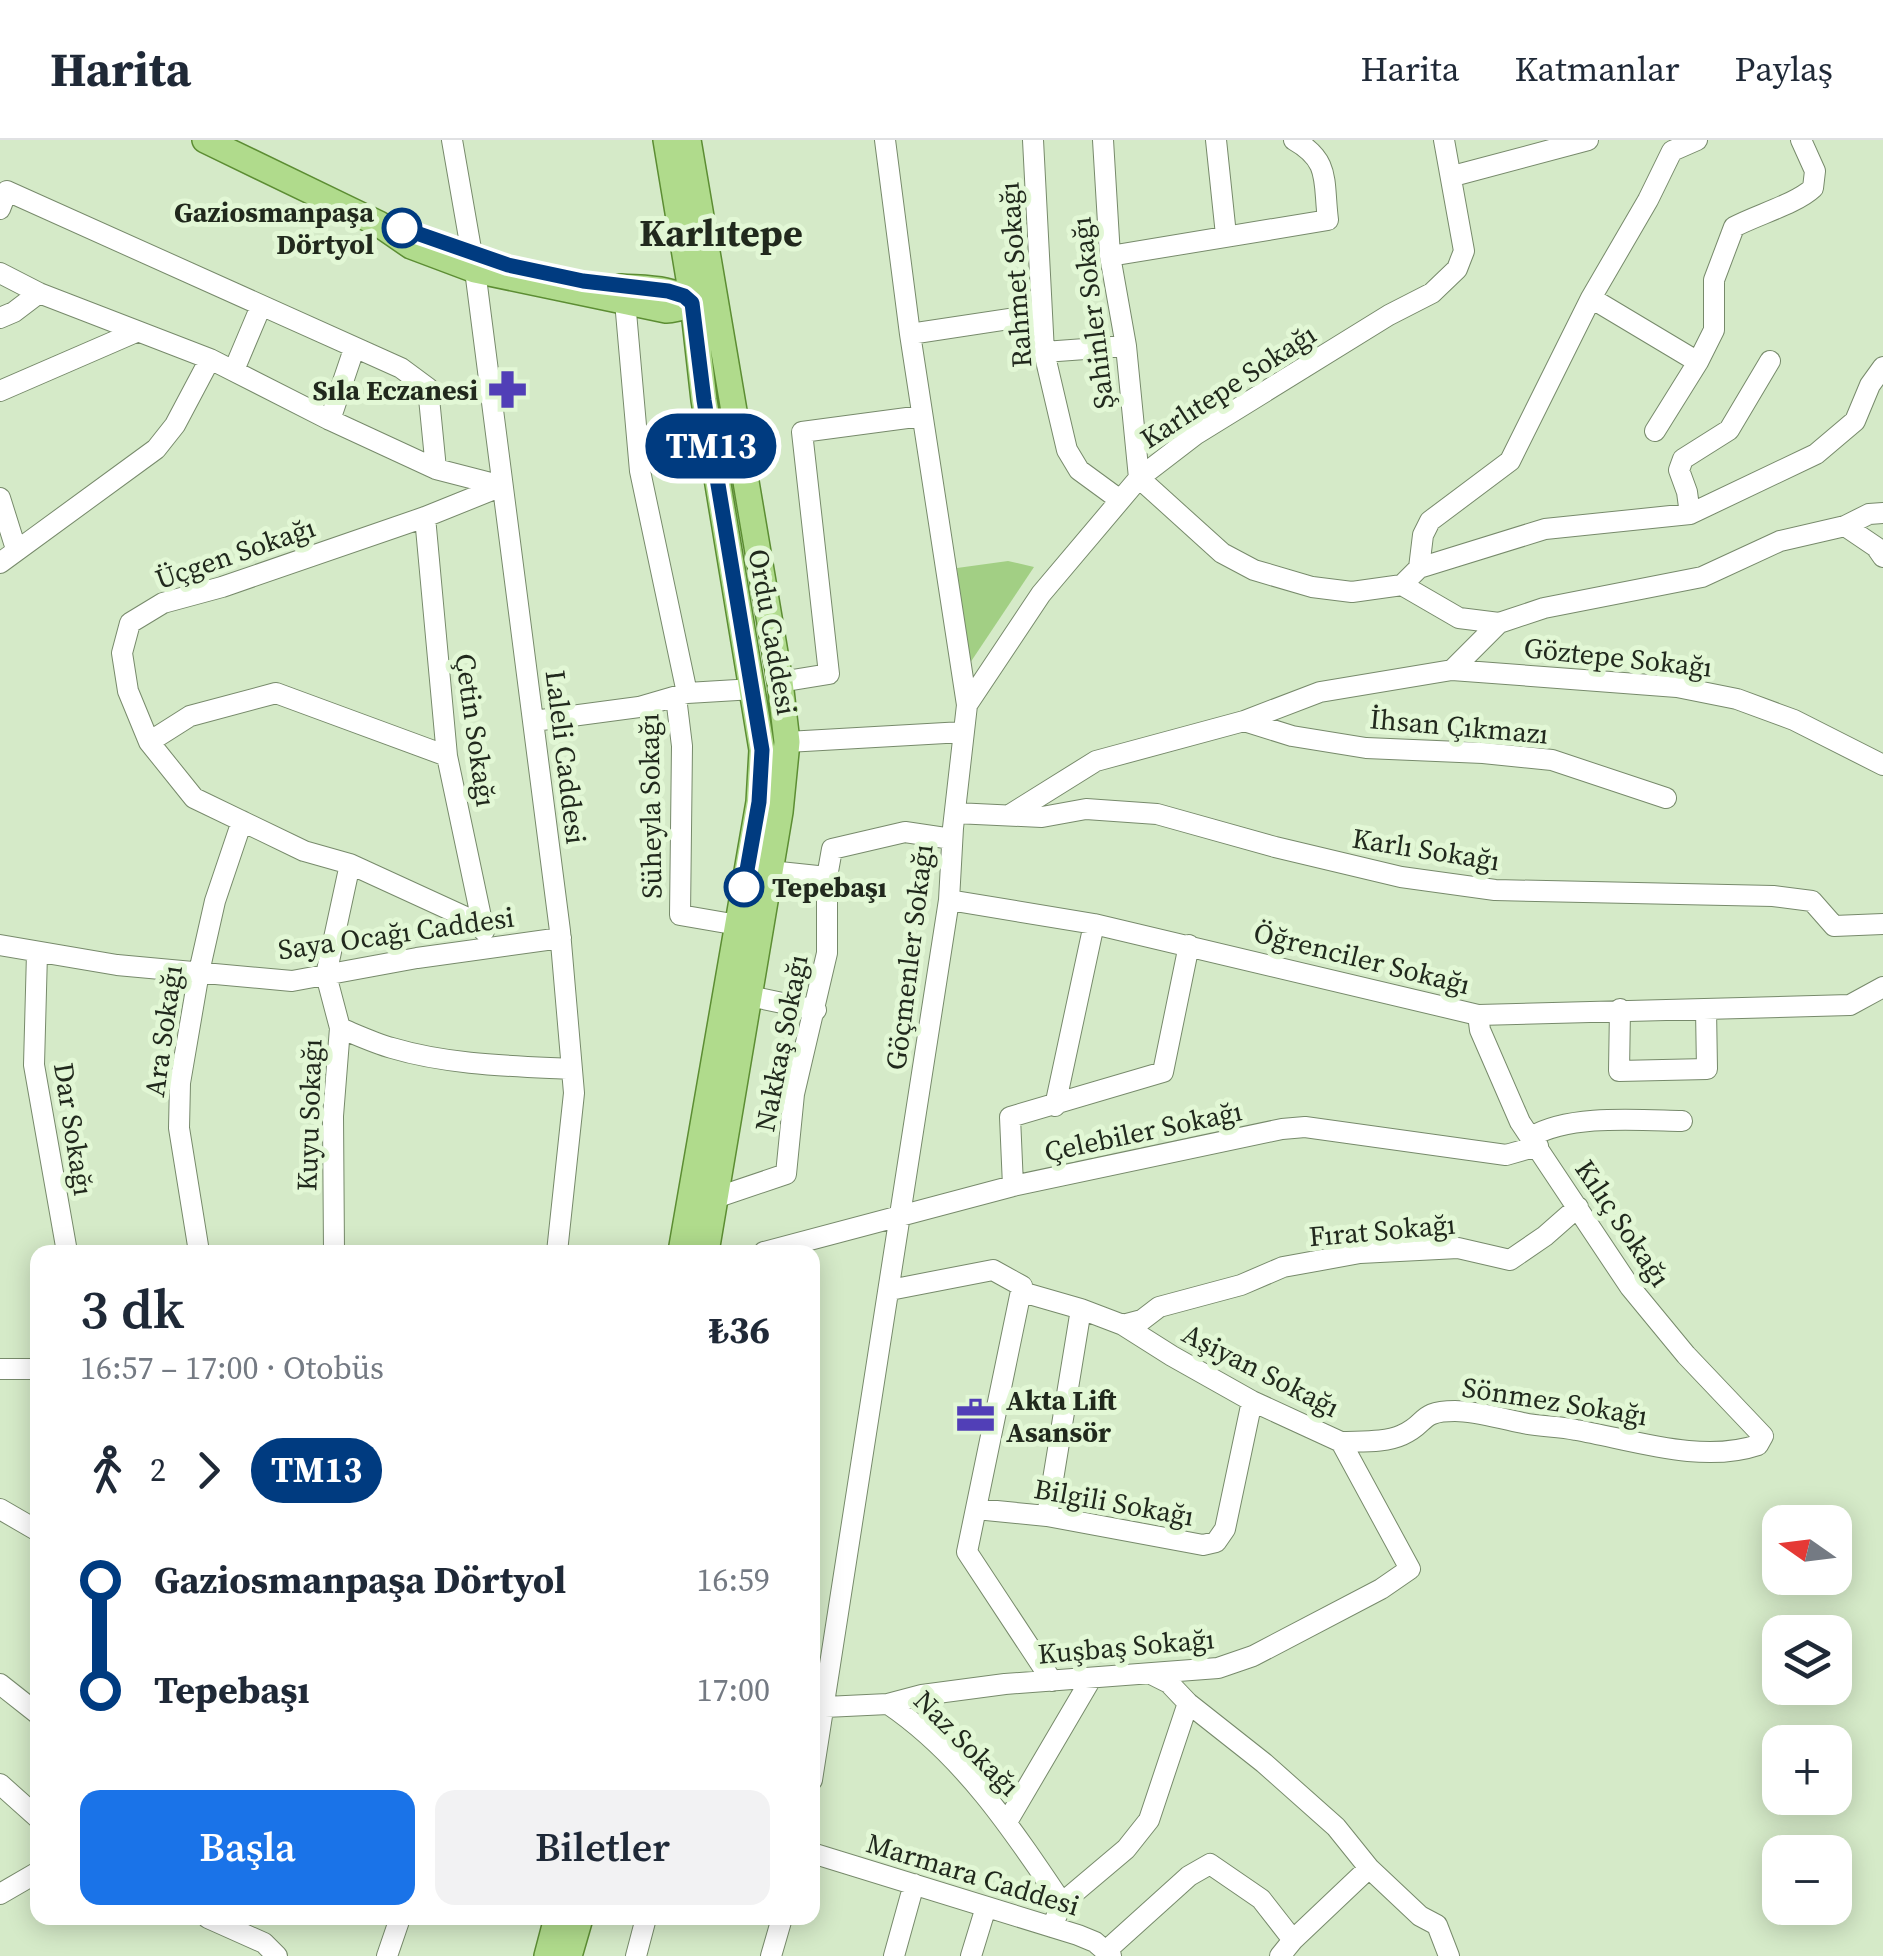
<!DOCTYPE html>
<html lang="tr">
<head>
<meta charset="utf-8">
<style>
  :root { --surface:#fff; --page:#f2f2f3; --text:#1f2937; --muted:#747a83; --line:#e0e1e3; --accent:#1a73e8 }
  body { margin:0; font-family:"Source Serif 4",serif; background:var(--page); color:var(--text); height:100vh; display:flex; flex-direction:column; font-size:38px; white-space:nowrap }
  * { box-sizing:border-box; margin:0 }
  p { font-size:32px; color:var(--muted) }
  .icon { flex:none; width:55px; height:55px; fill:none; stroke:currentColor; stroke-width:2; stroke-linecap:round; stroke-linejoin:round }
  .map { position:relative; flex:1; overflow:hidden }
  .drawer { position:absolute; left:30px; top:1105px; width:790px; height:680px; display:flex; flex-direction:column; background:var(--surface); border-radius:20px; box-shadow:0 5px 25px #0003 }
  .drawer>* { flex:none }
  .badge { padding:0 20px; border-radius:32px; font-size:35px; line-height:65px }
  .needle { width:65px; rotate:284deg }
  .tools { position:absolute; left:1762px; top:1365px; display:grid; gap:20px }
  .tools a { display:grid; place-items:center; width:90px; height:90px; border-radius:20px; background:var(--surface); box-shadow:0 5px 25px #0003; font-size:50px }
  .map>.badge { position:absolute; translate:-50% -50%; box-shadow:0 0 0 5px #fff }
  .legs { display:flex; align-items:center; gap:15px; height:110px; padding:0 50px; font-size:32px }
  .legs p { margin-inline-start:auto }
  .head { display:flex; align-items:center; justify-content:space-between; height:170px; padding:0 50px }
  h1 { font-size:55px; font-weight:600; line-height:75px }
  .button { display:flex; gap:20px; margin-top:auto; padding:20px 50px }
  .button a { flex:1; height:115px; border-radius:20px; background:var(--accent); color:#fff; font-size:40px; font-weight:600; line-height:115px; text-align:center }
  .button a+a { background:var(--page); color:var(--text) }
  ul { padding:0 50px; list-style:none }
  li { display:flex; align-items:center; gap:35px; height:110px; font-size:38px }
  li i { display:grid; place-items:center; width:15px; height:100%; margin:0 12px; background:currentColor }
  li i::after { content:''; width:25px; height:25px; margin:-12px; border:8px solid; border-radius:50%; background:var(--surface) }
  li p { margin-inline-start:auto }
  li:first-child i { background:linear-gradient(#0000 50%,currentColor 0) }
  li:last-child i { background:linear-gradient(currentColor 50%,#0000 0) }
  header { display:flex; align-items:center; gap:60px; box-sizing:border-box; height:140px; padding:0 50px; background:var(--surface); border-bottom:2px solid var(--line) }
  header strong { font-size:48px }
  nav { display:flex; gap:55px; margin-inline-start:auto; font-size:35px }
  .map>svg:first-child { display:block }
  .green { fill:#a2cf84 }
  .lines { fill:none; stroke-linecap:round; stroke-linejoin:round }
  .minor-casing { stroke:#778a6b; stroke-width:22 }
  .major-casing { stroke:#5c8d33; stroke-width:28 }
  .minor { stroke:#fff; stroke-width:20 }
  .major { stroke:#b0db8c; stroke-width:25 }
  .line-1-casing { stroke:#fff; stroke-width:22 }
  .line-1 { stroke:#003b80; stroke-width:15 }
  .stop-1-dot { fill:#fff; stroke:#003b80; stroke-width:5 }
  .labels { text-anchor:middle; stroke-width:10; stroke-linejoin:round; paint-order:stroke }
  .stop-label { font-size:28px; font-weight:bold; fill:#21291d; stroke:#e2f7d5; text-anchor:end }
  .street-label { font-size:28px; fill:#21291d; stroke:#e2f7d5 }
  .poi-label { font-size:28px; font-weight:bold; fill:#21291d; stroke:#e2f7d5; text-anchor:end }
  .district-label { font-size:38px; font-weight:bold; fill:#21291d; stroke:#e2f7d5 }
</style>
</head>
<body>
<header>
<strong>Harita</strong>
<nav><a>Harita</a><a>Katmanlar</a><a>Paylaş</a></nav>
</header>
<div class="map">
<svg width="1883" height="1816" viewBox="0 0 1883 1816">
  <rect width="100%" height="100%" fill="#d5eac8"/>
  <path class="green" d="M1008,421L1034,427L968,526L957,428Z"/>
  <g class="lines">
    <defs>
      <path id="minor" d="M452,0L472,115
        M1033,0L1044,212L1067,310L1079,330L1120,360
        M1103,0L1110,116L1126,206L1139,338L1222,413L1254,430L1312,447L1352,452L1402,445L1459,478L1499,483
        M1216,0L1226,95
        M1453,36L1588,0
        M0,69L7,51L401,228L428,248L436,329
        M1110,116L1328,80C1323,41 1331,21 1294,0
        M475,130L560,791L574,953L557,1112
        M0,133L39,153L210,219L330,280L436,329L502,346
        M1591,158L1698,222L1655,291
        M625,161L640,331L687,553
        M0,178L14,172L39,153
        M910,194L1042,174
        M1044,212L1126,206
        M1698,222L1714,190V140L1734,87C1756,75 1796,64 1813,48L1815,31L1801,0
        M234,230L261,166
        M0,251L136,192
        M330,280L354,209
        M0,358L16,409
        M1690,374L1687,352L1679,330L1683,319L1729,290L1770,221
        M425,377L447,616L484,791
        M1845,386L1876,407L1883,417
        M0,423L156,309L175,285L210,219
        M1419,428L1423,395L1430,381L1510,321L1591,158L1648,60L1672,11L1697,0
        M1402,445L1419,428L1545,389L1690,374L1816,314L1855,281L1870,245L1883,227
        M1452,530L1499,483L1544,468L1702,437L1780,401L1845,386L1869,374L1883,373
        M780,542L829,534L802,292L922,276
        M676,557L682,606L680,775L738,785
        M967,565L1041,454L1139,338L1195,295L1389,175L1432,153L1457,129L1464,111L1444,0
        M534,581L639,567L687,553L754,549
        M1244,581L1292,596L1366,608L1483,613L1552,620L1666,658
        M149,602L190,576L276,553L447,616
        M787,602L963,592
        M955,673L1042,677L1086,669L1157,674L1275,707L1401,737L1495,750L1773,756L1812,761L1834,786L1883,784
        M1011,674L1096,621L1244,581L1320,552L1452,530L1677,547L1737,559L1794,580L1883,625
        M770,731L827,737
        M949,760L1094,784L1478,875L1850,865L1883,847
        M483,785L350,724L304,711L194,658L149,602L128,551L122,513L130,483L163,463L222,447L425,377L502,346
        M0,805L117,825L292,841L417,818L561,798
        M37,813L34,925L67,1112
        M749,856L816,870
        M1620,869L1619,931L1707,929L1706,869
        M340,888C357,895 374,903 392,908C449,925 512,926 571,929
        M1055,966L1094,784
        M1531,997C1569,974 1638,980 1682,981
        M1013,1046L1010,977L1163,932L1189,805
        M715,1058L786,1034L794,954L827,813V737L832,709L905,692L952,699
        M199,1112L179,988L180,943L199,832L215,761L242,681
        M334,1112L333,976L340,888L326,835L350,724
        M764,1112L1013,1046L1282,989L1305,987L1506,1015L1538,1006
        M890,1150L993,1130L1022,1146L967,1412L1052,1541
        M1123,1185L1142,1180L1159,1167L1241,1145L1283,1127L1360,1113L1458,1108L1510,1120L1545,1096L1578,1067
        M0,1229H38
        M1341,1302C1360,1301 1385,1303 1402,1295C1428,1284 1418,1271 1455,1271C1477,1271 1501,1279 1523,1283C1541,1287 1559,1286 1576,1290C1633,1300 1702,1324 1758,1305L1763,1296L1686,1215L1630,1147L1520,982L1480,890L1478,875
        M0,1369L38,1391
        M976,1369L1047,1376L1203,1405L1216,1402L1225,1389L1252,1261
        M1047,1376L1081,1169
        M1153,1535L1169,1543L1188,1563L1264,1623L1336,1687L1369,1728L1420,1776L1437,1785L1449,1816
        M0,1544L38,1574
        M888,1564C962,1614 1013,1690 1062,1763
        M825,1567L888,1564L922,1555L1005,1544L1218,1528L1253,1516L1381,1449L1410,1429L1341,1302L1252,1261L1172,1216L1123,1185L1081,1169L1022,1152
        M812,1640L949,760L953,688L967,565L910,194L885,0
        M0,1644L38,1678
        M1007,1682L1091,1539
        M812,1713L1078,1795L1095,1802L1111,1816
        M0,1754L38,1732
        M208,1778L264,1803L277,1816
        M1052,1787L1062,1763L1126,1709L1149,1680L1188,1563
        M1107,1810L1189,1736L1210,1724L1261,1759L1293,1800
        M387,1816L400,1778
        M636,1816L646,1778
        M771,1816L782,1778
        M894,1816L914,1744
        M971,1816L986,1767
        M1280,1816L1293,1800L1369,1728"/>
      <path id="major" d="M205,0L379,84L411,106L475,130L666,170C681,169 693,163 709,160
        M666,0L693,163L704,260L762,610L759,662L681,1112
        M688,0L780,542L787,602L780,672L706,1112
        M621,147C645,149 673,147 693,163
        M547,1816L557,1778
        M569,1816L580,1778"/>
    </defs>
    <use href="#minor" class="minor-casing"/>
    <use href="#major" class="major-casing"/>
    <use href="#minor" class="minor"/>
    <use href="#major" class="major"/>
  </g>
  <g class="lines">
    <defs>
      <path id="line-1" d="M402,88L508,125L583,141L668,151L684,156L692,163L704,260L762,610L759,662L744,747"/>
    </defs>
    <use href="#line-1" class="line-1-casing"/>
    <use href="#line-1" class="line-1"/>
  </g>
  <defs>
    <symbol id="pharmacy-bare" viewBox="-9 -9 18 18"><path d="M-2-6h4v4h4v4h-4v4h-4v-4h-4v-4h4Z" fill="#513fb7" stroke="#e2f7d5" stroke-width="2.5" paint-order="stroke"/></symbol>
    <symbol id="office-bare" viewBox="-9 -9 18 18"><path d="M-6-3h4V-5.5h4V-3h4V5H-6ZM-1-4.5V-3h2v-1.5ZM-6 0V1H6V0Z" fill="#513fb7" stroke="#e2f7d5" stroke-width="2.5" paint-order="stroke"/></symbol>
  </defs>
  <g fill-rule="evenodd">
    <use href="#pharmacy-bare" x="480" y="222" width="55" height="55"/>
    <use href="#office-bare" x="948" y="1248" width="55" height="55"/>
  </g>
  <g class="stop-1-dot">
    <circle cx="402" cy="88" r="18"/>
    <circle cx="744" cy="747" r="18"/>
  </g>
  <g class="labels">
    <g class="stop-label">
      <text x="374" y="82">Gaziosmanpaşa<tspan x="374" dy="32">Dörtyol</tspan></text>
      <text x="772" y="757" text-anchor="start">Tepebaşı</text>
    </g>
    <g class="street-label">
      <text transform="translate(1015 135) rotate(-94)" y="10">Rahmet Sokağı</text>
      <text transform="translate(1092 173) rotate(-97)" y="10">Şahinler Sokağı</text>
      <text transform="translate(1228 246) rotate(-33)" y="10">Karlıtepe Sokağı</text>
      <text transform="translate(235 413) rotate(-19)" y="10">Üçgen Sokağı</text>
      <text transform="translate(773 492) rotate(80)" y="10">Ordu Caddesi</text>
      <text transform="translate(1618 517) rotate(6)" y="10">Göztepe Sokağı</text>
      <text transform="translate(1459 586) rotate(5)" y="10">İhsan Çıkmazı</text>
      <text transform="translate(476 590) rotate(82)" y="10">Çetin Sokağı</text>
      <text transform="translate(566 617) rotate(83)" y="10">Laleli Caddesi</text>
      <text transform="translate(650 666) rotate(-91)" y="10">Süheyla Sokağı</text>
      <text transform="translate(1426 709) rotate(9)" y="10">Karlı Sokağı</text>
      <text transform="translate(396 793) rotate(-8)" y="10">Saya Ocağı Caddesi</text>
      <text transform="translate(909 817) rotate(-83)" y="10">Göçmenler Sokağı</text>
      <text transform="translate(1362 818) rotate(14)" y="10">Öğrenciler Sokağı</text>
      <text transform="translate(163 891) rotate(-82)" y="10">Ara Sokağı</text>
      <text transform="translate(781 903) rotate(-79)" y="10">Nakkaş Sokağı</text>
      <text transform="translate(309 975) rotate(-88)" y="10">Kuyu Sokağı</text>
      <text transform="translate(74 989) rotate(81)" y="10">Dar Sokağı</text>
      <text transform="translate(1143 991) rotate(-12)" y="10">Çelebiler Sokağı</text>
      <text transform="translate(1623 1083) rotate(56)" y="10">Kılıç Sokağı</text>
      <text transform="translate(1382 1090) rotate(-5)" y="10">Fırat Sokağı</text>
      <text transform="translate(1261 1230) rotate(27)" y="10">Aşiyan Sokağı</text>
      <text transform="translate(1555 1261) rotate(9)" y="10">Sönmez Sokağı</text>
      <text transform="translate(1114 1362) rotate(10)" y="10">Bilgili Sokağı</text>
      <text transform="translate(1126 1506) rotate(-5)" y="10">Kuşbaş Sokağı</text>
      <text transform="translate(967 1603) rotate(45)" y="10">Naz Sokağı</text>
      <text transform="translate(973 1734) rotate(17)" y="10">Marmara Caddesi</text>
    </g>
    <g class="poi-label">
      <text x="478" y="260">Sıla Eczanesi</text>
      <text x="1006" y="1270" text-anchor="start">Akta Lift<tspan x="1006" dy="32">Asansör</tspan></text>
    </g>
    <g class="district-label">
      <text x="721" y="106">Karlıtepe</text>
    </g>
  </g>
</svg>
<div class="tools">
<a><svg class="needle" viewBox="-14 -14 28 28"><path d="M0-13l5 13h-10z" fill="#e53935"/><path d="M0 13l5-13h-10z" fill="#747a83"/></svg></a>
<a><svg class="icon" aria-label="layers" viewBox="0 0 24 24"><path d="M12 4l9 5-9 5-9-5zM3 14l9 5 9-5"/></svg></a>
<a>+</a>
<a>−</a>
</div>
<b class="badge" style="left:711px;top:306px;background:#003b80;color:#fff">TM13</b>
<section class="drawer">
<div class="head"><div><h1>3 dk</h1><p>16:57 – 17:00 · Otobüs</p></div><b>₺36</b></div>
<div class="legs"><svg class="icon" aria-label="walk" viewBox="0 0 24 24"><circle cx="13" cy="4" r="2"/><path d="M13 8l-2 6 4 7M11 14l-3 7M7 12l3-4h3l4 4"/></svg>2<svg class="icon" aria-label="forward" viewBox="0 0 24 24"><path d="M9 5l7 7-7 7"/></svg><b class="badge" style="background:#003b80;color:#fff">TM13</b></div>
<ul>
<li><i style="color:#003b80"></i><b>Gaziosmanpaşa Dörtyol</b><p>16:59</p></li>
<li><i style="color:#003b80"></i><b>Tepebaşı</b><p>17:00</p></li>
</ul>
<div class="button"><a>Başla</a><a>Biletler</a></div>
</section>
</div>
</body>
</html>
